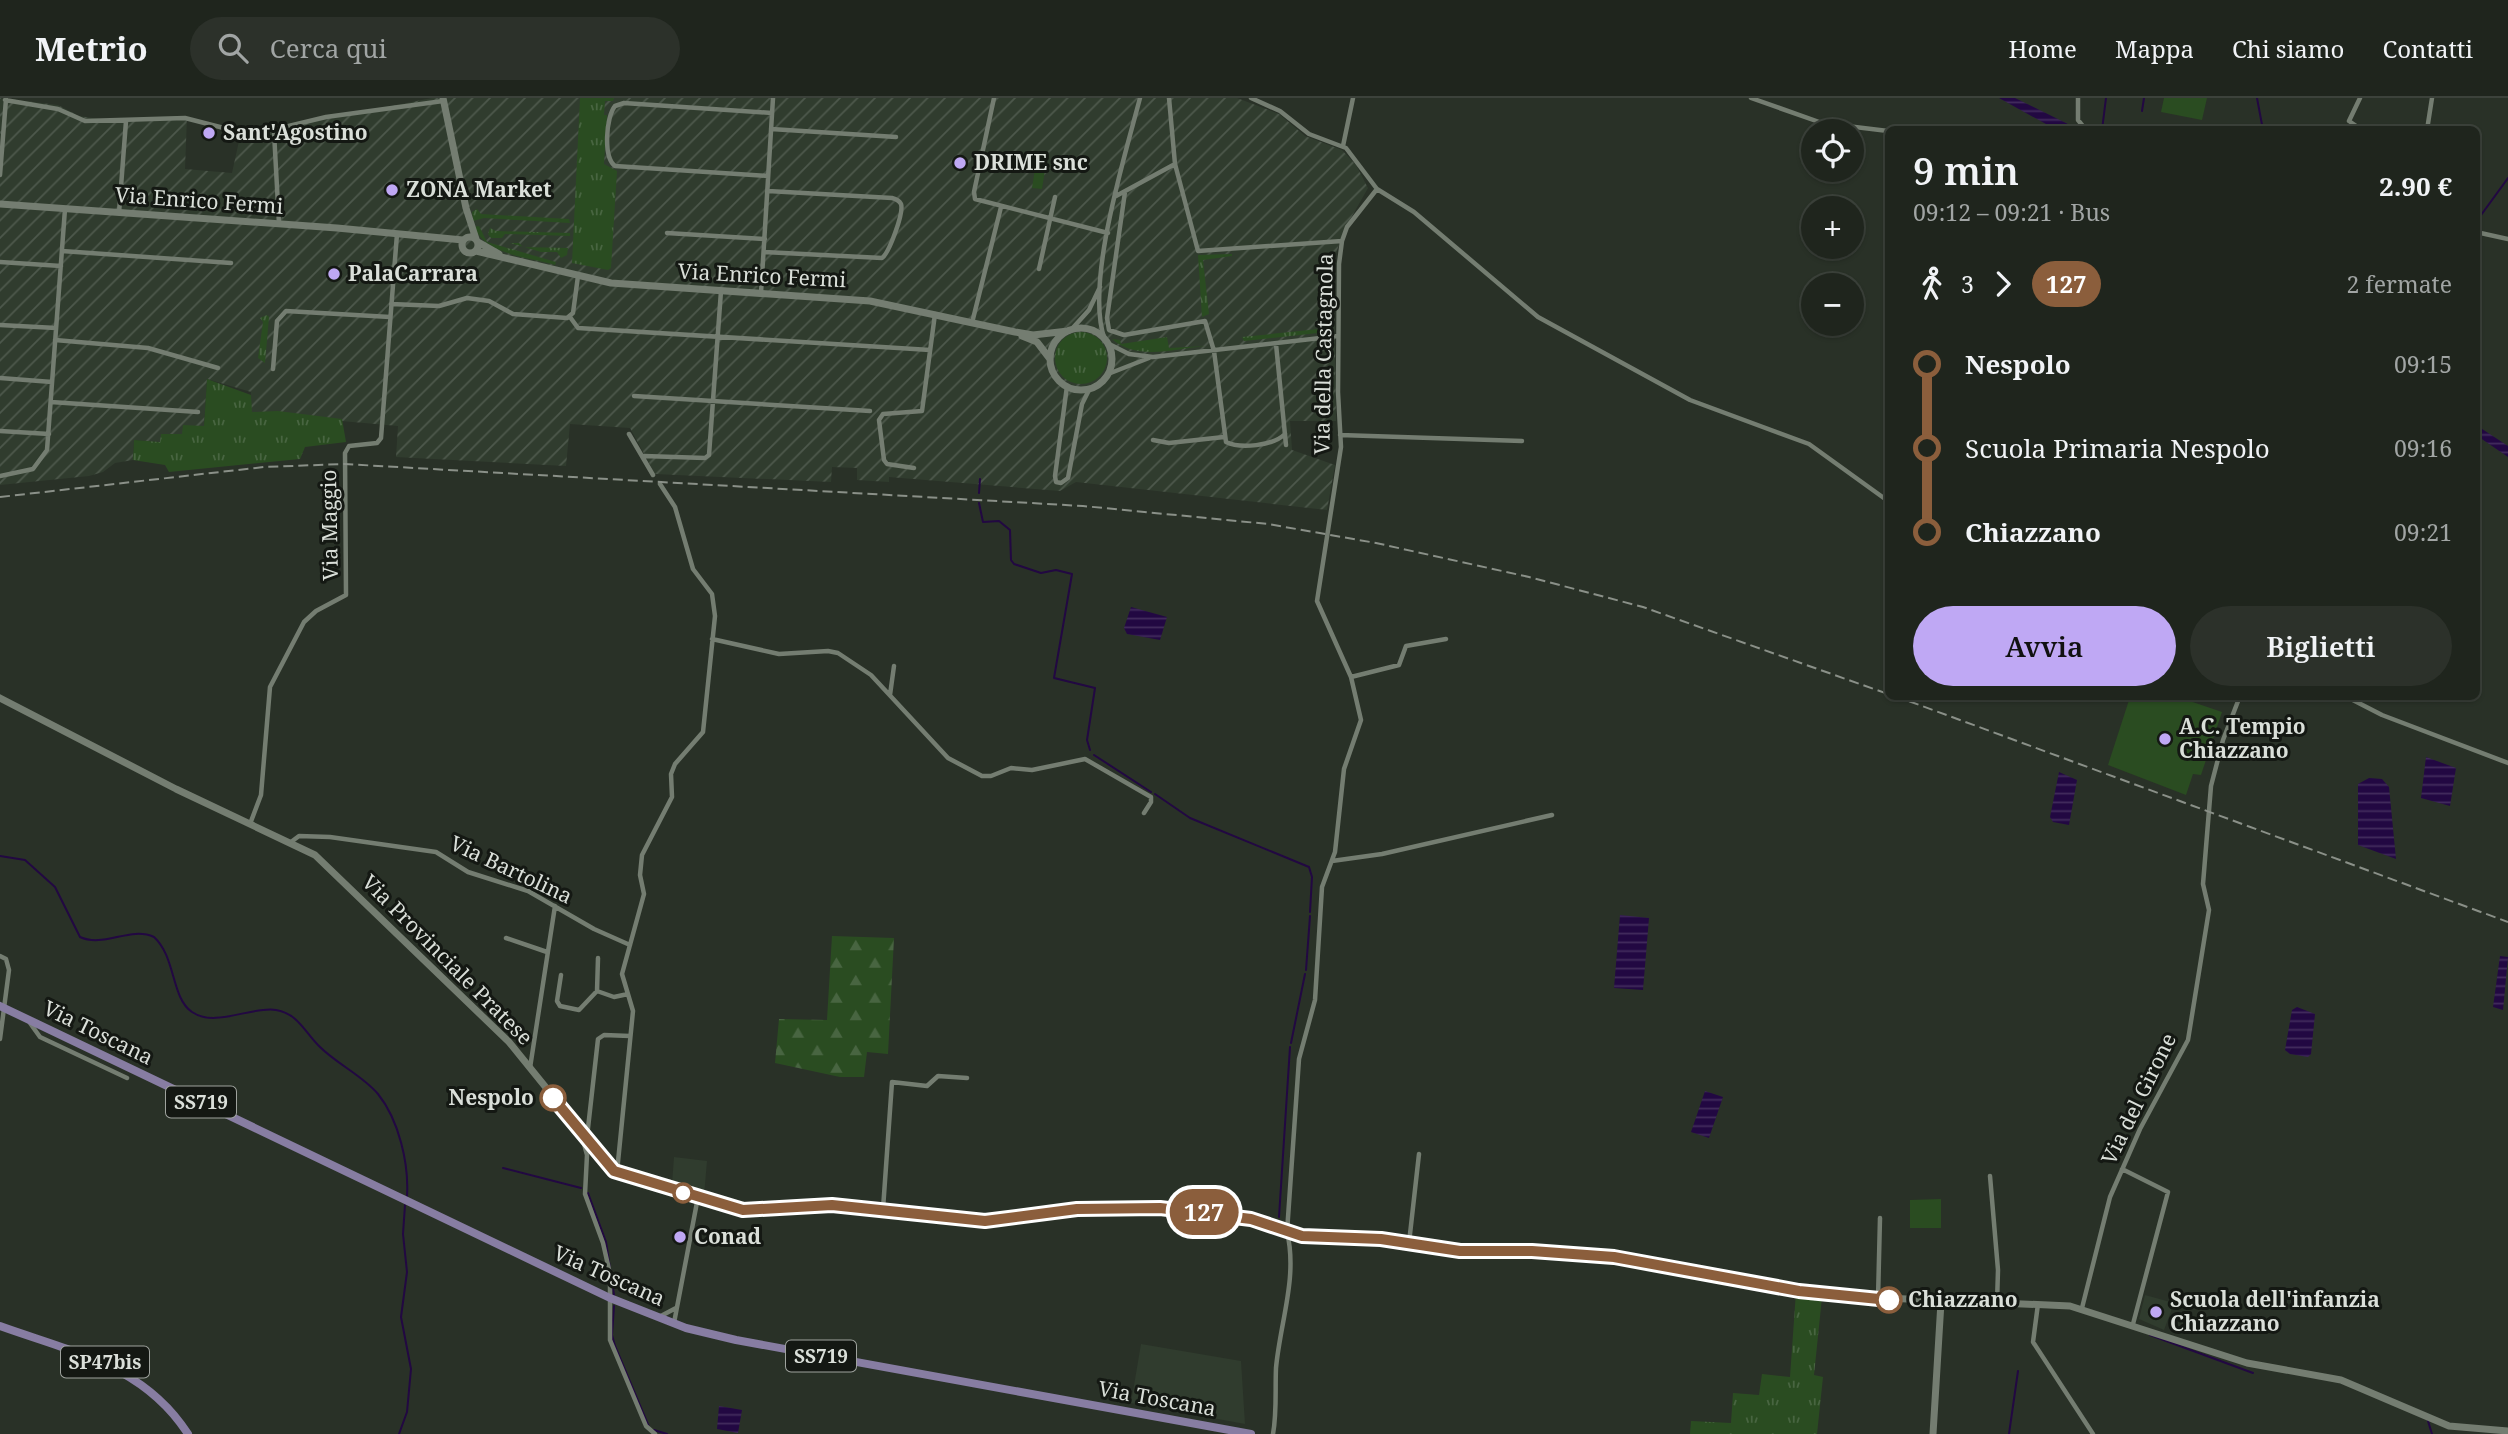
<!DOCTYPE html>
<html lang="it">
<head>
<meta charset="utf-8">
<style>
  :root { --surface:#1f251d; --page:#2c312a; --text:#f1f3f6; --muted:#a1a5a4; --line:#3c423b; --accent:#bfa8f4 }
  body { margin:0; font-family:"Noto Serif",serif; background:var(--page); color:var(--text); height:100vh; display:flex; flex-direction:column; font-size:26px; white-space:nowrap }
  * { box-sizing:border-box; margin:0 }
  p { font-size:23px; color:var(--muted) }
  .icon { flex:none; width:38px; height:38px; fill:none; stroke:currentColor; stroke-width:2; stroke-linecap:round; stroke-linejoin:round }
  .map { position:relative; flex:1; overflow:hidden }
  .details { position:absolute; left:1885px; top:28px; width:595px; height:574px; display:flex; flex-direction:column; background:var(--surface); border-radius:10px; box-shadow:0 2px 5px #0004,0 0 0 2px var(--line) }
  .details>* { flex:none }
  .badge { padding:0 14px; border-radius:23px; font-size:24px; line-height:46px }
  .fabs { position:absolute; left:1801px; top:21px; display:grid; gap:14px }
  .fabs a { display:grid; place-items:center; width:63px; height:63px; border-radius:50%; background:var(--surface); box-shadow:0 2px 5px #0004,0 0 0 2px var(--line); font-size:35px }
  .map>.badge { position:absolute; translate:-50% -50%; box-shadow:0 0 0 4px #fff }
  .legs { display:flex; align-items:center; gap:10px; height:77px; padding:0 28px; font-size:23px }
  .legs p { margin-inline-start:auto }
  .summary { display:flex; align-items:center; justify-content:space-between; height:119px; padding:0 28px }
  h1 { font-size:38px; font-weight:600; line-height:52px }
  .cta { display:flex; gap:14px; margin-top:auto; padding:14px 28px }
  .cta a { flex:1; height:80px; border-radius:42px; background:var(--accent); color:#111; font-size:28px; font-weight:600; line-height:80px; text-align:center }
  .cta a+a { background:var(--page); color:var(--text) }
  ul { padding:0 28px; list-style:none }
  li { display:flex; align-items:center; gap:24px; height:84px; font-size:26px }
  li i { display:grid; place-items:center; width:10px; height:100%; margin:0 9px; background:currentColor }
  li i::after { content:''; width:18px; height:18px; margin:-9px; border:5px solid; border-radius:50%; background:var(--surface) }
  li p { margin-inline-start:auto }
  li:first-child i { background:linear-gradient(#0000 50%,currentColor 0) }
  li:last-child i { background:linear-gradient(currentColor 50%,#0000 0) }
  header { display:flex; align-items:center; gap:42px; box-sizing:border-box; height:98px; padding:0 35px; background:var(--surface); border-bottom:2px solid var(--line) }
  header strong { font-size:33px }
  nav { display:flex; gap:38px; margin-inline-start:auto; font-size:24px }
  .search { width:490px; height:63px; background:var(--page); display:flex; align-items:center; gap:18px; box-sizing:border-box; padding:0 24px; border-radius:38px; color:var(--muted); font-size:26px }
  .map>svg:first-child { display:block }
  .built { fill:#303c2e }
  .industrial { fill:url(#industrial-furrows) }
  .grass { fill:url(#grass-tufts) }
  .forest { fill:url(#forest-firs) }
  .garden { fill:#2a4c21 }
  .water { fill:url(#water-rules) }
  .lines { fill:none; stroke-linecap:round; stroke-linejoin:round }
  .stream { stroke:#220842; stroke-width:2 }
  .street { stroke:#747d71; stroke-width:4.5 }
  .secondary { stroke:#747d71; stroke-width:7 }
  .primary { stroke:#877da2; stroke-width:8 }
  .rail { stroke:#8a9088; stroke-width:2; stroke-dasharray:10 5; stroke-linecap:butt }
  .line-1-casing { stroke:#fff; stroke-width:16 }
  .line-1 { stroke:#8b5e3c; stroke-width:10 }
  .poi-dot { fill:#bfa8f4; stroke:#141813; stroke-width:2.5 }
  .stop-1-dot { fill:#fff; stroke:#8b5e3c; stroke-width:3.5 }
  .labels { text-anchor:middle; stroke-width:6; stroke-linejoin:round; paint-order:stroke }
  .shield { fill:#141813; stroke:#9fa39e; stroke-width:2 }
  .shield-label { font-size:19px; font-weight:bold; fill:#dadfd9 }
  .poi-label { font-size:21px; font-weight:bold; fill:#dadfd9; stroke:#141813; text-anchor:start }
  .street-label { font-size:21px; fill:#dadfd9; stroke:#141813 }
  .stop-label { font-size:21px; font-weight:bold; fill:#dadfd9; stroke:#141813; text-anchor:end }
</style>
</head>
<body>
<header>
<strong>Metrio</strong>
<div class="search"><svg class="icon" aria-label="search" viewBox="0 0 24 24"><circle cx="10" cy="10" r="6"/><path d="M15 15l6 6"/></svg>Cerca qui</div>
<nav><a>Home</a><a>Mappa</a><a>Chi siamo</a><a>Contatti</a></nav>
</header>
<div class="map">
<svg width="2508" height="1336" viewBox="0 0 2508 1336">
  <defs>
    <pattern id="industrial-furrows" width="10" height="10" patternUnits="userSpaceOnUse" patternTransform="scale(1.75)"><rect width="10" height="10" fill="#303c2e"/><path d="M-1 1l2-2M0 10L10 0M9 11l2-2" fill="none" stroke="#4d584c"/></pattern>
    <pattern id="grass-tufts" width="24" height="20" patternUnits="userSpaceOnUse" patternTransform="scale(1.75)"><rect width="24" height="20" fill="#2a4c21"/><path d="M3 7l-1-3M5 7V3M7 7l1-3M15 17l-1-3M17 17v-4M19 17l1-3" fill="none" stroke="#486541"/></pattern>
    <pattern id="forest-firs" width="22" height="20" patternUnits="userSpaceOnUse" patternTransform="scale(1.75)"><rect width="22" height="20" fill="#2a4c21"/><path d="M5 1l3.5 6h-7zM16 11l3.5 6h-7z" fill="#486541"/></pattern>
    <pattern id="water-rules" width="6" height="5" patternUnits="userSpaceOnUse" patternTransform="scale(1.75)"><rect width="6" height="5" fill="#220842"/><path d="M0 2.5h6" fill="none" stroke="#422c5d"/></pattern>
  </defs>
  <rect width="100%" height="100%" fill="#293127"/>
  <path class="built" d="M674,1059L707,1063L704,1098L672,1086Z
    M2145,1197L2174,1205L2164,1232L2139,1221Z
    M1141,1246L1241,1263L1245,1326L1131,1305Z"/>
  <path class="industrial" d="M0,0L58,7L79,18L106,22L187,18L185,71L232,75L241,34L254,35L432,0H1237L1279,16L1305,38L1342,52L1356,67L1368,90L1343,134L1334,162L1336,323H1290L1292,352L1335,367L1327,412L1076,384L1060,393L889,379V384L857,382V370L832,369L831,384L655,376L630,330L570,326L566,368L396,359L398,328L250,315L251,294L207,281L204,328L160,344L134,342L133,362L115,365L103,374L89,378L0,387Z"/>
  <path class="grass" d="M580,0H614L613,3H605L604,17H607L604,66L617,73L611,170L608,172L572,165Z
    M477,111L481,116L569,121L570,125L484,120L473,123L472,114Z
    M479,128L487,144L556,164L555,167C528,159 486,157 474,129Z
    M490,130L496,133L570,135V138L505,136L502,140H491L488,136Z
    M510,145H519L523,149L568,150L567,157L561,160L557,154H541Z
    M1232,156V158L1203,162L1209,216L1202,219L1198,157Z
    M267,217L269,219L265,265L258,260L263,224L260,220Z
    M1319,231L1318,235L1244,243L1242,239Z
    M1055 260a26 26 0 1 1 52 0a26 26 0 1 1-52 0Z
    M1167,239L1169,250L1206,248C1174,251 1137,263 1112,241L1120,242L1121,246Z
    M207,281L251,297L252,314L278,313L342,321L346,344L305,349L300,361L169,374L165,367L133,362L134,342L160,344L161,336H182L183,327L204,328Z
    M1796,1194L1822,1199L1814,1277L1823,1279L1817,1336H1690L1691,1323L1731,1325L1733,1295L1759,1297L1762,1276L1790,1279Z"/>
  <path class="forest" d="M832,838L894,840L888,956L867,954L864,979H840L775,965L779,921L827,922Z"/>
  <path class="garden" d="M2164,0H2207L2202,22L2161,14Z
    M1035,70L1045,72L1042,91L1032,90Z
    M2130,599H2178L2222,614L2201,677L2193,676L2186,697L2108,667Z
    M1941,1101V1130H1910V1102Z"/>
  <path class="water" d="M1999,0H2015L2078,31H2055Z
    M2476,327L2508,348V359L2476,337Z
    M1131,509L1167,519L1160,542L1127,536L1124,530Z
    M2426,659L2456,670L2450,708L2421,700Z
    M2059,674L2077,682L2069,727L2053,724L2050,719Z
    M2369,680L2382,681L2389,689L2396,761L2358,747V686Z
    M1620,817L1649,820L1643,892L1614,890Z
    M2500,858L2508,859L2503,912L2493,909Z
    M2297,909L2315,916L2311,956L2308,959L2290,956L2285,952L2292,912Z
    M1705,993L1723,999L1709,1040L1691,1034Z
    M719,1308L742,1312L738,1335L717,1331Z"/>
  <g class="lines">
    <path class="stream" d="M2257,0L2263,32
      M2142,13L2144,0
      M2102,32L2106,0
      M2476,124L2508,80
      M979,395L980,381
      M979,405L983,424L999,423L1010,432L1011,462L1014,466L1041,475L1056,472L1072,476L1054,580L1095,590L1087,642L1090,652
      M1094,657L1151,694
      M1155,696L1190,720L1309,769L1312,779L1310,814
      M0,758L25,762L55,789L80,839C104,850 130,828 154,839C176,859 171,900 192,914C215,930 251,908 276,912C299,916 305,935 320,949C337,966 363,978 378,996C399,1022 409,1066 407,1098
      M1306,872L1310,818
      M1291,945L1305,876
      M503,1070L581,1090
      M588,1095L606,1144L614,1197
      M1279,1119L1290,949
      M614,1208L612,1237L615,1248L649,1329
      M2150,1237L2253,1275
      M2428,1323L2432,1336
      M654,1332L667,1336
      M399,1336L407,1314L411,1271L401,1219L407,1174L403,1136L405,1107
      M2009,1336L2018,1273"/>
    <path class="street" d="M994,0L974,94L975,101L1108,135
      M1169,0L1175,66L1198,153L1342,143
      M1251,0L1280,13L1309,36L1346,50L1377,91L1414,114L1538,219L1690,302L1809,346L1888,403
      M1751,0L1822,25L1888,33
      M2078,0V22L2086,32
      M2360,0L2349,23L2362,32
      M5,2L58,11L85,23L185,20L251,37L326,19L443,3
      M771,31L896,39
      M2427,32L2432,0
      M274,34L279,126
      M1343,48L1353,0
      M0,77L6,1
      M768,78L615,68C603,59 606,19 615,8L624,5L772,15
      M1125,94L1107,220L1109,232L1124,237L1205,223L1214,253L1226,344C1240,351 1273,348 1285,336
      M1116,98L1175,66
      M119,115L126,23
      M2476,134L2508,141
      M667,135L765,141
      M62,153L231,165
      M764,154L882,160C889,155 904,115 901,106C899,102 896,101 892,100L768,93
      M0,164L61,168
      M1039,171L1055,99
      M761,195L773,0
      M391,206L439,208L467,200L489,203L513,216L567,220L573,215L578,178
      M570,219L578,230L930,252
      M972,225L1001,109
      M0,227L56,230
      M1070,233L1089,212L1100,189
      M55,242L148,250L218,270
      M1105,242C1084,188 1125,58 1140,0
      M1107,245L1129,256L1153,259L1338,238
      M1276,246L1286,347
      M273,271L277,223L286,213L390,219
      M1108,276L1149,260
      M0,280L52,284
      M1067,288L1055,378L1056,384L1061,385L1068,380L1082,306L1090,290
      M634,298L870,313
      M51,304L198,314
      M0,333L49,336
      M629,336L653,377
      M1340,337L1522,343
      M1153,342L1169,345L1224,339
      M644,358L705,360L709,357L721,193
      M914,370L887,366L884,362L879,322L883,316L922,313L935,216
      M0,378L33,371L47,352L65,111
      M712,541L779,556L828,553L838,555L871,577L948,660L982,678H991L1011,670L1032,672L1085,661L1151,699V704L1144,715
      M1351,579L1399,567L1406,548L1446,541
      M890,597L894,568
      M2345,598L2382,617L2508,665
      M250,726L261,697L270,589L304,524L316,513L346,497L345,355L349,348L377,345L381,340L397,136
      M291,744L299,738L330,739L436,754L468,774L528,793L594,831L630,847
      M1332,763L1382,756L1552,717
      M506,840L547,854
      M0,858L6,861L9,872L0,941
      M598,860L597,893L614,899L628,896
      M561,877L557,903L560,908L579,912L597,893
      M30,925L40,939L127,980
      M530,970L555,808
      M581,1035L587,1057L585,1096L603,1145L610,1176V1242L646,1328L655,1336
      M587,1039L598,941L604,937L630,938
      M2122,1071L2168,1094L2133,1226
      M617,1074L633,913L622,876L644,796L640,777L642,757L672,699L671,676L675,666L703,634L715,518L712,496L693,471L675,409L660,386
      M1990,1078L1998,1172L1997,1205
      M883,1111L892,984L927,988L938,978L967,980
      M1409,1145L1419,1056
      M1878,1201L1880,1120
      M2038,1206L2033,1244L2093,1336
      M2082,1210L2110,1099L2140,1031L2188,942L2209,812L2203,786L2211,688L2223,642L2240,598
      M659,1219L676,1210
      M674,1225L698,1099
      M1273,1336C1277,1314 1275,1293 1276,1270C1280,1225 1298,1179 1287,1134L1299,961L1315,902L1322,789L1335,754L1344,671L1361,622L1351,579L1317,503L1341,349L1338,294L1339,166L1342,143L1347,129L1377,91"/>
    <path class="secondary" d="M443,0L466,110L476,141
      M0,106L337,130L463,142
      M462 147a8 8 0 1 1 16 0a8 8 0 1 1-16 0Z
      M478,144L499,156
      M476,153L611,185L870,203L1015,234L1033,237L1068,233
      M1050 261a31 31 0 1 1 62 0a31 31 0 1 1-62 0Z
      M1022,238L1037,244L1050,261
      M0,600L176,691L315,757L509,944L612,1071L732,1111L750,1113L832,1107L985,1123L1077,1111L1160,1110L1251,1120L1302,1138L1382,1141L1460,1153L1532,1152L1614,1159L1838,1198L2070,1208L2247,1265L2341,1282L2449,1328L2508,1333
      M1933,1336L1941,1204"/>
    <path class="primary" d="M0,908L610,1200L686,1230L736,1242L1251,1336
      M0,1228C72,1254 144,1267 188,1336"/>
    <path class="rail" d="M0,399L264,369L344,366L1083,408L1268,426L1376,445L1529,479L1643,509L1888,596
      M1895,598L2508,824"/>
  </g>
  <g class="lines">
    <defs>
      <path id="line-1" d="M553,1000L614,1073L743,1112L832,1107L985,1123L1077,1111L1160,1110L1251,1121L1302,1138L1381,1141L1460,1153H1532L1614,1159L1799,1193L1889,1202"/>
    </defs>
    <use href="#line-1" class="line-1-casing"/>
    <use href="#line-1" class="line-1"/>
  </g>
  <g class="poi-dot">
    <circle cx="209" cy="35" r="7"/>
    <circle cx="960" cy="65" r="7"/>
    <circle cx="392" cy="92" r="7"/>
    <circle cx="334" cy="176" r="7"/>
    <circle cx="2165" cy="641" r="7"/>
    <circle cx="680" cy="1139" r="7"/>
    <circle cx="2156" cy="1214" r="7"/>
  </g>
  <g class="stop-1-dot">
    <circle cx="553" cy="1000" r="12"/>
    <circle cx="683" cy="1095" r="9"/>
    <circle cx="1889" cy="1202" r="12"/>
  </g>
  <g class="labels">
    <g class="shield">
      <rect x="166" y="988.5" width="70" height="31" rx="5"/>
      <rect x="786" y="1242.5" width="70" height="31" rx="5"/>
      <rect x="61" y="1248.5" width="88" height="31" rx="5"/>
    </g>
    <g class="shield-label">
      <text x="201" y="1011">SS719</text>
      <text x="821" y="1265">SS719</text>
      <text x="105" y="1271">SP47bis</text>
    </g>
    <g class="poi-label">
      <text x="223" y="42">Sant'Agostino</text>
      <text x="974" y="72">DRIME snc</text>
      <text x="406" y="99">ZONA Market</text>
      <text x="348" y="183">PalaCarrara</text>
      <text x="2179" y="636">A.C. Tempio<tspan x="2179" dy="24">Chiazzano</tspan></text>
      <text x="694" y="1146">Conad</text>
      <text x="2170" y="1209">Scuola dell'infanzia<tspan x="2170" dy="24">Chiazzano</tspan></text>
    </g>
    <g class="street-label">
      <text transform="translate(199 103) rotate(4)" y="7">Via Enrico Fermi</text>
      <text transform="translate(762 178) rotate(3)" y="7">Via Enrico Fermi</text>
      <text transform="translate(1324 256) rotate(-89)" y="7">Via della Castagnola</text>
      <text transform="translate(330 427) rotate(-91)" y="7">Via Maggio</text>
      <text transform="translate(511 772) rotate(25)" y="7">Via Bartolina</text>
      <text transform="translate(447 862) rotate(45)" y="7">Via Provinciale Pratese</text>
      <text transform="translate(98 935) rotate(26)" y="7">Via Toscana</text>
      <text transform="translate(2139 1001) rotate(-64)" y="7">Via del Girone</text>
      <text transform="translate(609 1178) rotate(24)" y="7">Via Toscana</text>
      <text transform="translate(1157 1301) rotate(10)" y="7">Via Toscana</text>
    </g>
    <g class="stop-label">
      <text x="534" y="1007">Nespolo</text>
      <text x="1908" y="1209" text-anchor="start">Chiazzano</text>
    </g>
  </g>
</svg>
<div class="fabs">
<a><svg class="icon" aria-label="locate" viewBox="0 0 24 24"><circle cx="12" cy="12" r="6"/><path d="M12 2v4M12 18v4M2 12h4M18 12h4"/></svg></a>
<a>+</a>
<a>−</a>
</div>
<b class="badge" style="left:1204px;top:1114px;background:#8b5e3c;color:#fff">127</b>
<section class="details">
<div class="summary"><div><h1>9 min</h1><p>09:12 – 09:21 · Bus</p></div><b>2.90 €</b></div>
<div class="legs"><svg class="icon" aria-label="walk" viewBox="0 0 24 24"><circle cx="13" cy="4" r="2"/><path d="M13 8l-2 6 4 7M11 14l-3 7M7 12l3-4h3l4 4"/></svg>3<svg class="icon" aria-label="forward" viewBox="0 0 24 24"><path d="M9 5l7 7-7 7"/></svg><b class="badge" style="background:#8b5e3c;color:#fff">127</b><p>2 fermate</p></div>
<ul>
<li><i style="color:#8b5e3c"></i><b>Nespolo</b><p>09:15</p></li>
<li><i style="color:#8b5e3c"></i><span>Scuola Primaria Nespolo</span><p>09:16</p></li>
<li><i style="color:#8b5e3c"></i><b>Chiazzano</b><p>09:21</p></li>
</ul>
<div class="cta"><a>Avvia</a><a>Biglietti</a></div>
</section>
</div>
</body>
</html>
